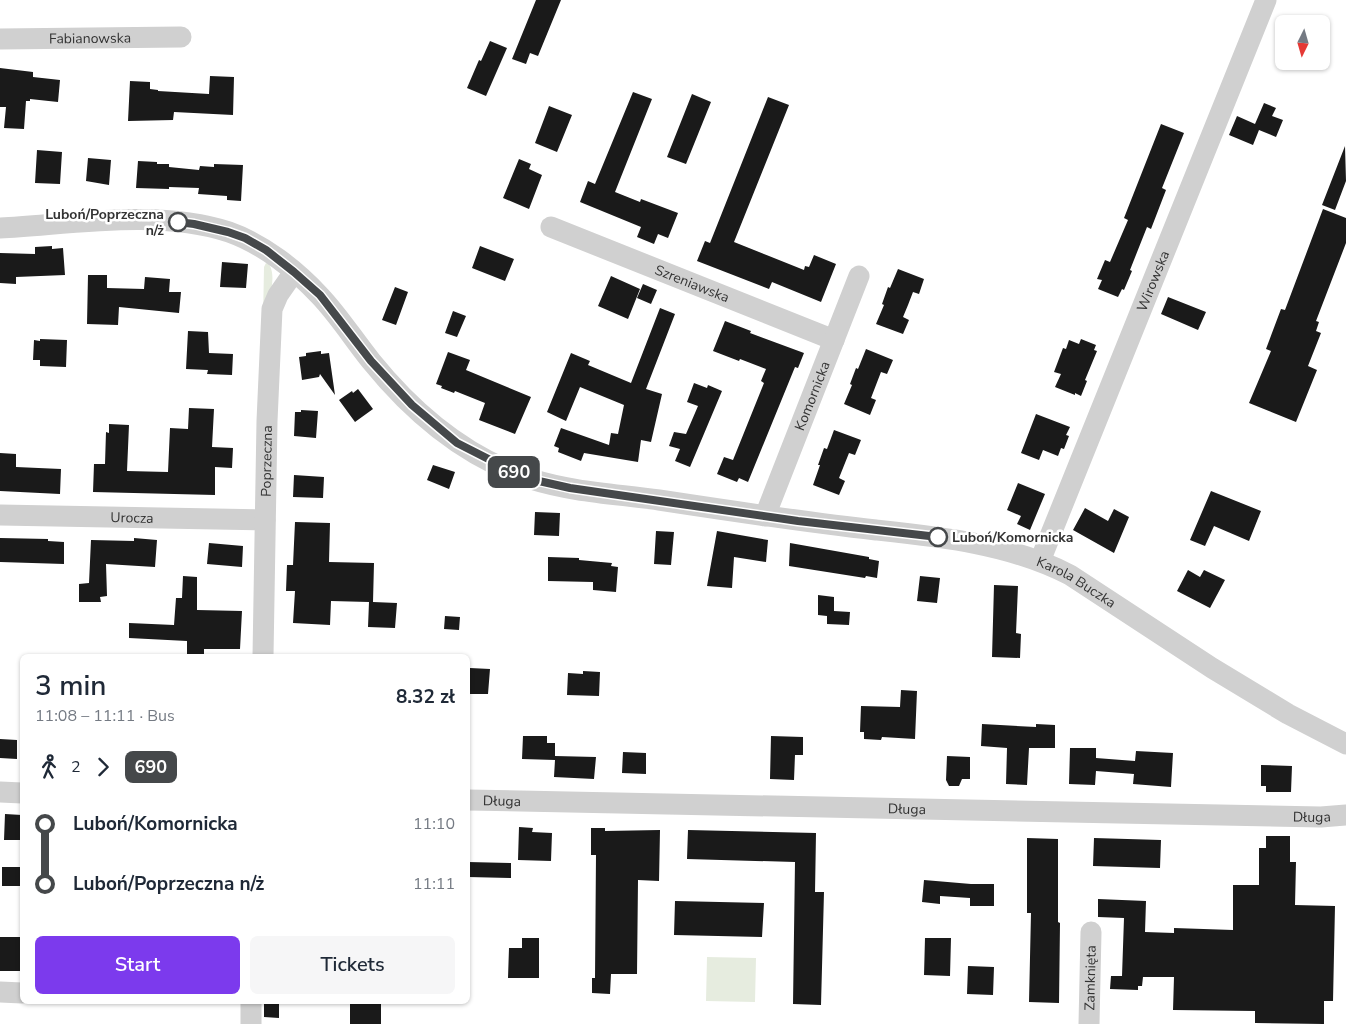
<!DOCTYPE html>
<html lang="en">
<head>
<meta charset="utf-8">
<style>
  :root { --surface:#fff; --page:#f6f6f7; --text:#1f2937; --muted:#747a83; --accent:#7c3aed }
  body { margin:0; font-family:"Nunito Sans",sans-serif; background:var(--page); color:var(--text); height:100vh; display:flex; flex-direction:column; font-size:19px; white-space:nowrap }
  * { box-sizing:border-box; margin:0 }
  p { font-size:16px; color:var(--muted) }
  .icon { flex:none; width:28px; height:28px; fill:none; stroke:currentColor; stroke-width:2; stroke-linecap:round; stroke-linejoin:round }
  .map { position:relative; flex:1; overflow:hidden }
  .details { position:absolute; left:20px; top:654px; width:450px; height:350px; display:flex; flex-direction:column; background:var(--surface); border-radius:8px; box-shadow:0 1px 4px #0004 }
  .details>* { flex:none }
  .badge { padding:0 10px; border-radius:8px; font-size:18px; line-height:32px }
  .needle { width:32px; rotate:185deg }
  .tools { position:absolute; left:1275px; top:15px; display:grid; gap:10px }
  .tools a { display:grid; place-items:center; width:55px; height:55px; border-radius:8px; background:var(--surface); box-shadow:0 1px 4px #0004; font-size:25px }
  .map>.badge { position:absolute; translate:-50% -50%; box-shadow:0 0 0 2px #fff }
  .legs { display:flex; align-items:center; gap:8px; height:55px; padding:0 15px; font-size:16px }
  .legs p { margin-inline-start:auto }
  .summary { display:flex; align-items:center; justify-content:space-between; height:85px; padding:0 15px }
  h1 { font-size:28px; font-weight:600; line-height:38px }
  .cta { display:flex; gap:10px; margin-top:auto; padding:10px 15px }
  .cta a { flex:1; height:58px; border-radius:8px; background:var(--accent); color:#fff; font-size:20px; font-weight:600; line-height:58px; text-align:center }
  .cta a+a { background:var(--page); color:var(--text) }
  ul { padding:0 15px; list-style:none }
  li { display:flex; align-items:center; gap:18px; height:60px; font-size:19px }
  li i { display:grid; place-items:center; width:8px; height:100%; margin:0 6px; background:currentColor }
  li i::after { content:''; width:12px; height:12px; margin:-6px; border:4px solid; border-radius:50%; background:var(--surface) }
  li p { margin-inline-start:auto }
  li:first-child i { background:linear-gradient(#0000 50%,currentColor 0) }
  li:last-child i { background:linear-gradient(currentColor 50%,#0000 0) }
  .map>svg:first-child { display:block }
  .green { fill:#e6ecdf }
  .building { fill:#1a1a1a }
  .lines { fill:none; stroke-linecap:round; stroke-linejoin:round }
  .minor { stroke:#d0d0d0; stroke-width:21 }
  .line-1-casing { stroke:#fff; stroke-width:11 }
  .line-1 { stroke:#45484a; stroke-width:8 }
  .stop-1-dot { fill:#fff; stroke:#45484a; stroke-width:2.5 }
  .labels { text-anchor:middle; stroke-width:5; stroke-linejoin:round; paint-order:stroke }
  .street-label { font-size:14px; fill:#333; stroke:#fff }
  .stop-label { font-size:14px; font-weight:bold; fill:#333; stroke:#fff; text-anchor:end }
</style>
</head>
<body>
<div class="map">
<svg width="1346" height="1024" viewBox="0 0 1346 1024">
  <rect width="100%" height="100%" fill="#fff"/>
  <path class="green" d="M266,263L269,264C278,279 267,303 263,320L264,267Z
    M707,957L756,958L755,1002L706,1001Z"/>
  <path class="building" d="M536,0H561L538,56L530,53L526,64L512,59Z
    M490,41L507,48L486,96L467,88L479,60L481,61Z
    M0,68L33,72V77L60,80L58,102L30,99V101H26L24,129L4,128L6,107H0Z
    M210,76L234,77L233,115L174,112L173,120L128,121L130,81L150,82V89L158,90V91L209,94Z
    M633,92L652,99L615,192L640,202L641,199L678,213L668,238L658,234L654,244L637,237L641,227L580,202L588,181L595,184Z
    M692,94L711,102L686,164L667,157Z
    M768,97L789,105L734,242L804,270L805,266L809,267L814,255L836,264L821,302L772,282L769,289L697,261L705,241L710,243Z
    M1264,103L1276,108L1272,116L1283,120L1276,137L1259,130L1253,145L1229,135L1237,116L1255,124Z
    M549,106L572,115L557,152L535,143Z
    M1161,124L1184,133L1162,188L1166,190L1151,229L1147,227L1130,270L1132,271L1124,290L1122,289L1118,297L1098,289L1102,280L1097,279L1105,260L1110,262L1128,220L1124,218Z
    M1345,146L1346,181L1335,210L1322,205Z
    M37,150L62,152L60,184L35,183Z
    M88,158L111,160L109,185L86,181Z
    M519,159L531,164L529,169L542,175L529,209L503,198Z
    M138,161L157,162V164H169V167L199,170L200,166L214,167V164L243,165L241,201L227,200V196L198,194L199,188L169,187V189L136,188Z
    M1323,209L1346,218V243L1316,321L1319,322L1316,331L1321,333L1308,366L1317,370L1296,422L1249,403L1271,351L1266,349L1281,309L1285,310Z
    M52,246V249L63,248L65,275L16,277V284L0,283V253L35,254V247Z
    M480,246L514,259L505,281L472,268Z
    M222,262L248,264L246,288L220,287Z
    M898,269L924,279L919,294L913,292L908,305L903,317L909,320L903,334L876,324L884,305L882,304L888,287L890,288Z
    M88,275H107V288L144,289L145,277L170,279L169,292H181L179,313L119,307L118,325L87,324Z
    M611,276L640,289L628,319L598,306Z
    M643,284L657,290L651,304L637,298Z
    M395,287L408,292L396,325L382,320Z
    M1168,297L1206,312L1198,330L1161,314Z
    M660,308L675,314L646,389L662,394L651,442L641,440L638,462L584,453L581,461L558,452L559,448L554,446L561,428L609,445L611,433L618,434L624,405L580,387L566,421L547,412L571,353L590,361L588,365L631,383Z
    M453,311L466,316L457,337L445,333Z
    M725,321L751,331L750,333L804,353L798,368L795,367L748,482L739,478L737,482L717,474L724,457L733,460L764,383L761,381L766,369L740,359L739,361L713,351Z
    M188,331L208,332L209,353L233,354L232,375L207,374L208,370L186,369Z
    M40,339L67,340L66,367L40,366V360H33L34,340L40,341Z
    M1081,339L1096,345L1094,350L1097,351L1085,380L1087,381L1081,396L1075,393V395L1055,387L1061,374L1054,372L1063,348L1066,349L1069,340L1079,344Z
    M866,349L893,360L887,374L881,372L871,398L876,400L870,415L844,404L852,385L850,384L856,368L858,369Z
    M321,351V354L329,353L335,395L320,374L319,377L302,380L299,357L306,356V353Z
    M448,352L470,360L466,370L531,397L515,434L479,420L485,403L455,391L454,393L441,388L442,386L436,384Z
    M694,383L707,388L708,385L722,391L690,467L675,461L680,449L669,446L674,432L686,434L698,406L687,402Z
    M358,389L373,409L355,422L339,400L352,391L353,393Z
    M189,408L214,409L212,447L233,448L232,468L215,467V495L93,492L94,464H105L106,432L109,433V424L129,425L127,471L168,472L170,428L188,429Z
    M301,410L318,411L316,438L294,436L295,412H301Z
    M1036,414L1070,427L1066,435L1069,436L1064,449L1061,448L1058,456L1043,450L1039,460L1021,453Z
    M834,430L861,440L855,455L849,453L839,478L845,481L839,495L813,485L820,465H818L824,448L827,449Z
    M0,453L16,454V467L61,469L60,494L0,491Z
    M433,465L455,472L449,489L427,480Z
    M294,475L324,477L323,498L293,497Z
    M1018,483L1045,494L1030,530L1017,524L1021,516L1007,510Z
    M1211,491L1261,511L1249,541L1214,526L1205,546L1190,540Z
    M1085,508L1108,521L1114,509L1129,517L1114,553L1073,530Z
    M535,512L560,513L559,536L534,535Z
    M295,522L330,523L329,562L374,563L373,602L397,603L395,628L368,627L369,602L331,601L330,625L293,623L295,591H286L287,565H293Z
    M656,531L674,532L671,565L654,564Z
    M717,531L768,540L766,562L734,557L732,588L707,586Z
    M0,538L48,539V541L64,542V564L0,562Z
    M134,538L157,540L155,567L106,564L107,596L100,597L101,602H79V584L89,583L91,540L134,541Z
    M209,543L243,546L242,567L207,564Z
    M790,543L869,557V559L879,561L877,578L866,576L865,578L789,566Z
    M548,557L579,558V560L612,563L611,566L618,567L616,592L593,590V582L548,581Z
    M1188,570L1200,577L1204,570L1225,580L1210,608L1177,591Z
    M183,576L197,577V610L242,611L240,649H204V655L187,654V641L129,638V623L174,625L176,598H182Z
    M920,576L940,578L937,603L917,601Z
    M994,585L1018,586L1016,633L1021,634L1020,658L992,657Z
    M818,595L834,597V611L850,612L849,625L827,624V616L818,615Z
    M445,616L460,617L459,630L444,629Z
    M470,668L490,669L488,694H469Z
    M583,671L600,672L599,696L567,695L568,673L583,674Z
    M901,690L917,691L915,739L882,737L881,740L864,739V732H860L861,706L900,707Z
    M982,724L1036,727V724L1055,725V748H1029L1027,785L1006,784L1007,748L981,746Z
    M523,736H547V743H555V756L596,757L594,779L554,777L555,760L522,759Z
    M771,736L803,737V755H795L794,780L770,779Z
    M0,739L17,740V759L0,758Z
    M1070,748H1096V758L1135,761L1136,751L1173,753L1171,787L1133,784L1134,774L1096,771L1095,785L1069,784Z
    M623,752L646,753V774L622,773Z
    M947,756L970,757V779H962L959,786H949L946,780Z
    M1261,765L1292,766L1291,792H1266V786H1261Z
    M5,814L22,815V840H4Z
    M519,827L533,828L532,832L552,833L551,861L518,860Z
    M591,828H605V831L660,830L659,881L638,880L637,974H611L610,994L592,993V978H595L596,855H591Z
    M688,830L816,833L815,892H824L821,1005L793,1004L795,862L687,859Z
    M1266,836H1290V862H1296L1295,905L1335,906L1333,1001H1324V1024L1255,1023V1011L1173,1010L1174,977H1143L1142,986H1138V990L1110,989L1111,976H1122L1124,918L1098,917V899L1146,901L1145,932L1174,933V928L1233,930V885H1259V848H1266Z
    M1027,838L1058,839V922L1060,923L1059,1003L1029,1002L1031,913H1027Z
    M1094,838L1161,840L1160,868L1093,866Z
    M468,862L511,863V878L468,877Z
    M2,867H22V886H2Z
    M924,880L971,884H994V906H970V898L940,896V904L922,902Z
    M675,901L764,903L762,937L674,935Z
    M0,937H22V971H0Z
    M522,938H539V978H508L509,948H522Z
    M925,938H951L950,976L924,975Z
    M968,966L994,967L993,995L967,994Z
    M264,1001H279V1018L264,1017Z
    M350,1001H381V1024H350Z"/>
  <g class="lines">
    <g class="minor">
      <path id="s1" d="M0,39L181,37"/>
      <path id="s2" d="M551,227L834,340"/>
      <path id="s3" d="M0,228C73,224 159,209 229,232C263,244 296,270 320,296C339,316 354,340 371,361C413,413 467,458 531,479C572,492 617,494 659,500C731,511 803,522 876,530C942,537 1010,544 1070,575L1212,668L1288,714L1346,744"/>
      <path id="s4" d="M0,515L265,520"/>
      <path id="s5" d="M765,516L859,276"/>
      <path id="s6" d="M1040,561L1266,0"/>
      <path id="s7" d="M263,656L267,421L272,309L278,295L294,272"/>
      <path d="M0,792L22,793"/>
      <path id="s8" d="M468,800L1321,817L1346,815"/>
      <path d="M0,992L22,993"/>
      <path d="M251,1024V1001"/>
      <path id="s9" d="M1089,1024L1091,932"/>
    </g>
  </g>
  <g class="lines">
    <defs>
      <path id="line-1" d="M178,222L194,224L228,232L245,238L266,250L294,272L320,295L371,361L412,405L457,443L514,472L530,479L570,488L798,521L938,537"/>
    </defs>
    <use href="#line-1" class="line-1-casing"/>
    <use href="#line-1" class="line-1"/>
  </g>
  <g class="stop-1-dot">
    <circle cx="178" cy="222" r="9"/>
    <circle cx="938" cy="537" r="9"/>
  </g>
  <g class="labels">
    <g class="street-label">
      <text dy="5" stroke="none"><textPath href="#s1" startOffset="90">Fabianowska</textPath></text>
      <text dy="5" stroke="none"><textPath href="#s6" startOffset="302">Wirowska</textPath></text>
      <text dy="5" stroke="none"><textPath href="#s2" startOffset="152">Szreniawska</textPath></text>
      <text dy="5" stroke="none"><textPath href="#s5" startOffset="129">Komornicka</textPath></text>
      <text dy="5" stroke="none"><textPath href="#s7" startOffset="195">Poprzeczna</textPath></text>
      <text dy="5" stroke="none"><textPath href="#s4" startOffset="132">Urocza</textPath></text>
      <text dy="5" stroke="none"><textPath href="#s3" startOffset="1185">Karola Buczka</textPath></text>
      <text dy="5" stroke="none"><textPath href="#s8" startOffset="34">Długa</textPath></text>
      <text dy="5" stroke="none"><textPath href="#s8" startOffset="439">Długa</textPath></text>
      <text dy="5" stroke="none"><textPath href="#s8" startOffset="844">Długa</textPath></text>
      <text dy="5" stroke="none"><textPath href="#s9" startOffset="46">Zamknięta</textPath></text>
    </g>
    <g class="stop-label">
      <text x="164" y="219">Luboń/Poprzeczna<tspan x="164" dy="16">n/ż</tspan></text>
      <text x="952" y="542" text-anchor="start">Luboń/Komornicka</text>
    </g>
  </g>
</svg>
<div class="tools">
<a><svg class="needle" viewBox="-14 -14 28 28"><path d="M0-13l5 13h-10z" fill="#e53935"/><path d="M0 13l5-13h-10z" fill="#747a83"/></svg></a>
</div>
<b class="badge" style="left:514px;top:472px;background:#45484a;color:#fff">690</b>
<section class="details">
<div class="summary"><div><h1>3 min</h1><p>11:08 – 11:11 · Bus</p></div><b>8.32 zł</b></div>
<div class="legs"><svg class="icon" aria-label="walk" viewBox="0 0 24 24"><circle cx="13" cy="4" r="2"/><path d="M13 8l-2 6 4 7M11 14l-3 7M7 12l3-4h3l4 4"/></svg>2<svg class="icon" aria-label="forward" viewBox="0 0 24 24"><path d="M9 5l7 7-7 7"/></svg><b class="badge" style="background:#45484a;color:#fff">690</b></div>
<ul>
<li><i style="color:#45484a"></i><b>Luboń/Komornicka</b><p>11:10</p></li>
<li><i style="color:#45484a"></i><b>Luboń/Poprzeczna n/ż</b><p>11:11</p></li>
</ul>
<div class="cta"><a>Start</a><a>Tickets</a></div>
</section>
</div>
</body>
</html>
